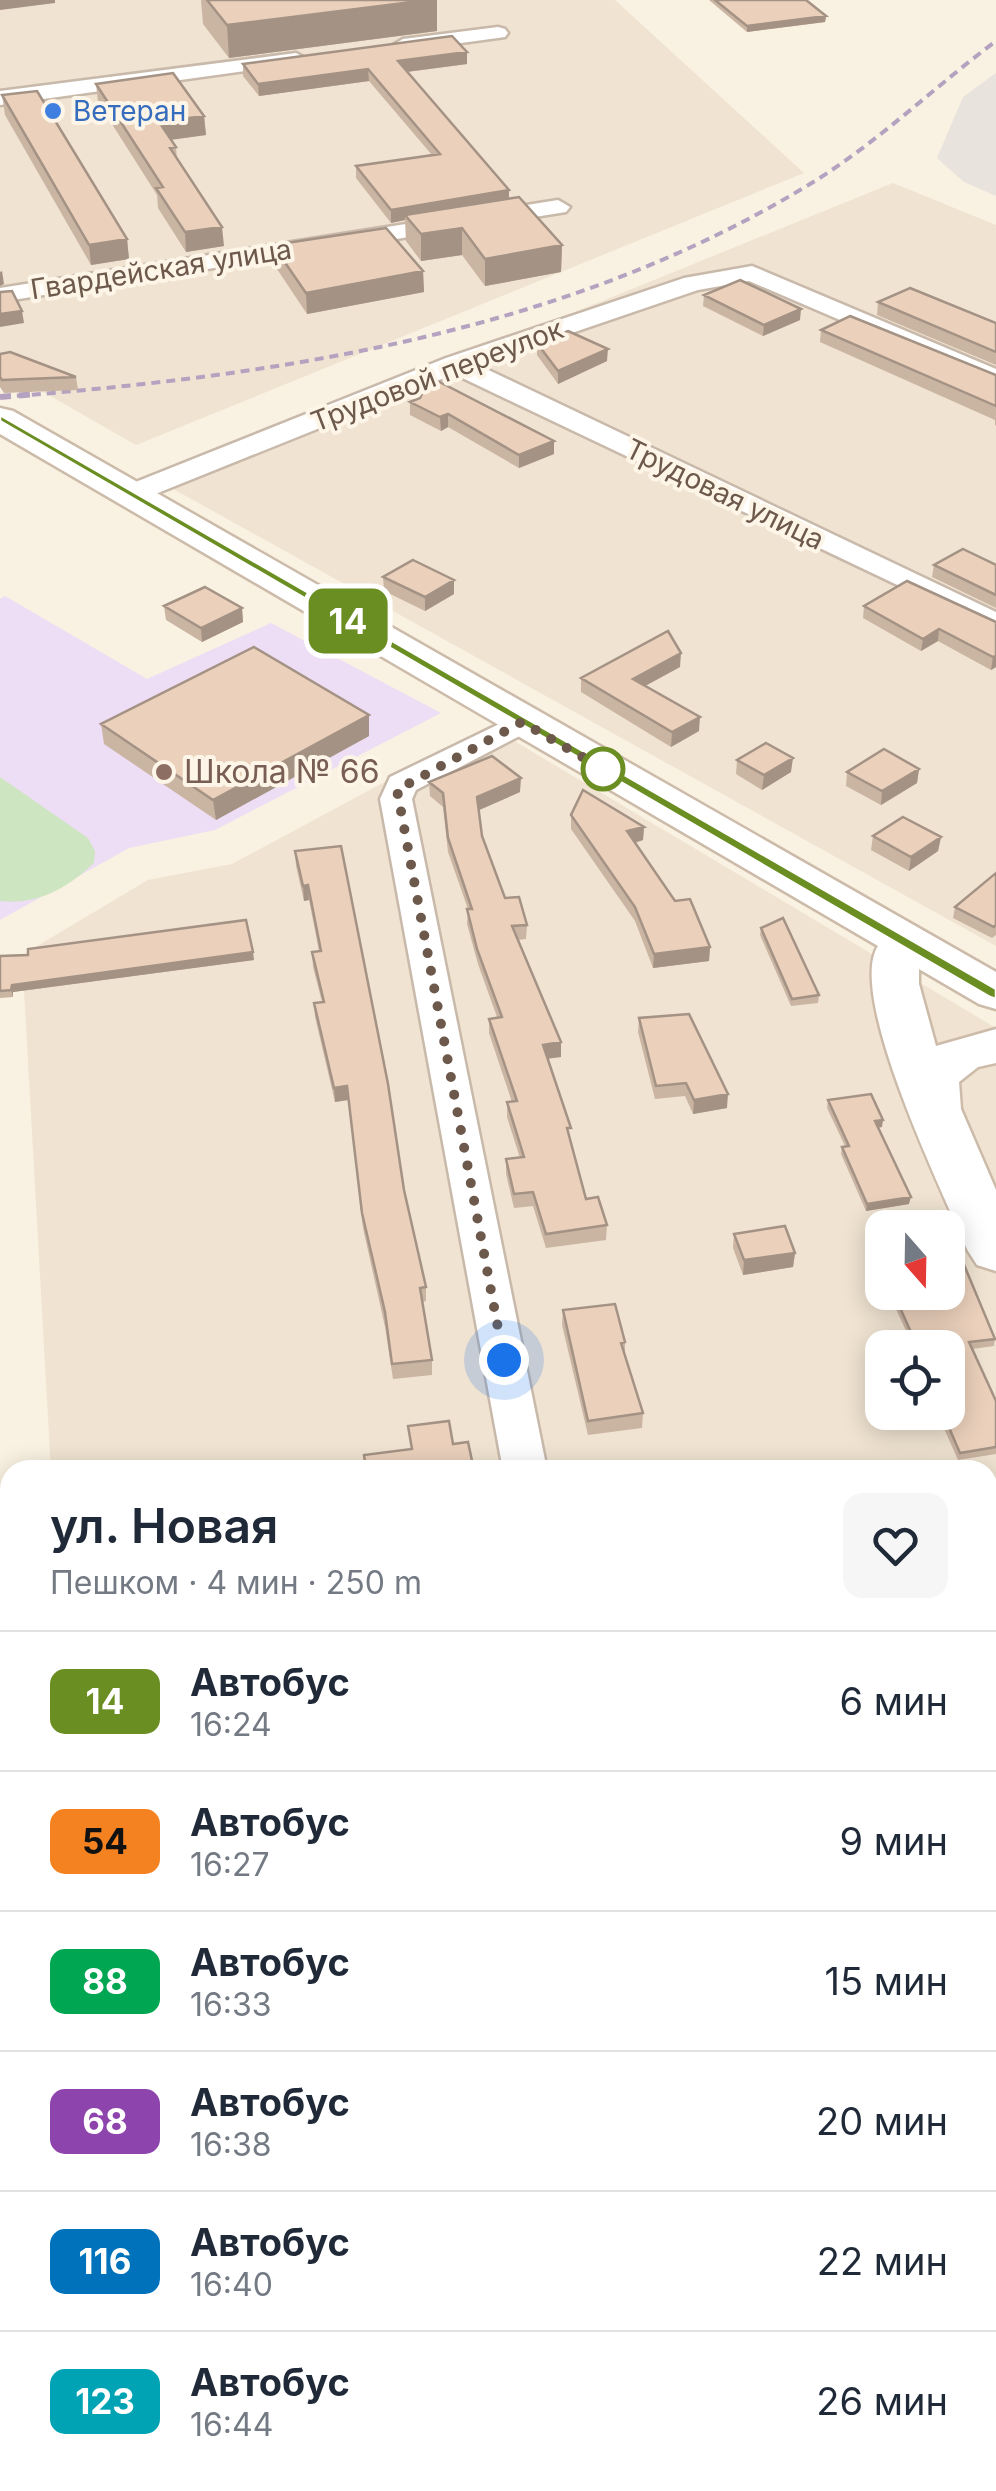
<!DOCTYPE html>
<html lang="ru">
<head>
<meta charset="utf-8">
<style>
  :root { --surface:#fff; --page:#f6f6f7; --text:#1f2937; --muted:#747a83; --line:#e0e1e3 }
  body { margin:0; font-family:Inter,sans-serif; background:var(--page); color:var(--text); height:100vh; display:flex; flex-direction:column; font-size:38px; white-space:nowrap }
  * { box-sizing:border-box; margin:0 }
  p { font-size:32px; color:var(--muted) }
  .icon { flex:none; width:55px; height:55px; fill:none; stroke:currentColor; stroke-width:2; stroke-linecap:round; stroke-linejoin:round }
  .map { position:relative; flex:1; overflow:hidden }
  .details { position:absolute; left:0px; top:1460px; width:998px; height:1032px; display:flex; flex-direction:column; background:var(--surface); border-radius:30px 30px 0 0; box-shadow:0 5px 25px #0003 }
  .details>* { flex:none }
  .badge { padding:0 20px; border-radius:15px; font-size:35px; line-height:65px }
  .needle { width:65px; rotate:160deg }
  .buttons { position:absolute; left:865px; top:1210px; display:grid; gap:20px }
  .buttons a { display:grid; place-items:center; width:100px; height:100px; border-radius:20px; background:var(--surface); box-shadow:0 5px 25px #0003; font-size:50px }
  .you { position:absolute; width:50px; height:50px; margin:-25px; border:8px solid #fff; border-radius:50%; background:#1a73e8; box-shadow:0 0 0 15px #1a73e833 }
  .map>.badge { position:absolute; translate:-50% -50%; box-shadow:0 0 0 5px #fff }
  .round { display:grid; place-items:center; flex:none; width:105px; height:105px; border-radius:20px; background:var(--page) }
  .head { display:flex; align-items:center; justify-content:space-between; height:170px; padding:0 50px }
  h1 { font-size:48px; font-weight:600; line-height:75px }
  ul { padding:0; list-style:none }
  li { display:flex; align-items:center; gap:30px; height:140px; padding:0 50px; border-top:2px solid var(--line) }
  li div { flex:1 }
  li b { display:block; font-size:38px }
  li em { font-style:normal }
  li .badge { min-width:110px; font-weight:700; text-align:center }
  .map>svg:first-child { display:block }
  .residential { fill:#f0e3d1; fill-rule:evenodd }
  .industrial { fill:#e8e3dc }
  .education { fill:#eedef5 }
  .green { fill:#cee5c2 }
  .lines { fill:none; stroke-linecap:round; stroke-linejoin:round }
  .street-casing { stroke:#c8b9aa; stroke-width:5 }
  .secondary-casing { stroke:#cdbbaa; stroke-width:5 }
  .street { fill:#fff; fill-rule:evenodd }
  .secondary { fill:#fff; fill-rule:evenodd }
  .rail-far1 { stroke:#b4a2c0; stroke-width:4; stroke-dasharray:9 6; stroke-linecap:butt }
  .rail { stroke:#b4a2c0; stroke-width:6; stroke-dasharray:11 8; stroke-linecap:butt }
  .wall { fill:#cab4a2 }
  .shaded-wall { fill:#a49284 }
  .building { fill:#ebd1bc; stroke:#a49284; stroke-width:2.5 }
  .line { fill:#6b8e23; stroke:#fff; stroke-width:2.5 }
  .walk { stroke:#6d594b; stroke-width:10; stroke-dasharray:0 18 }
  .shop-dot { fill:#3f7fe0; stroke:#fdf5e7; stroke-width:4 }
  .stop-dot { fill:#fff; stroke:#6b8e23; stroke-width:5 }
  .education-dot { fill:#8d6e63; stroke:#fdf5e7; stroke-width:4 }
  .labels { text-anchor:middle; stroke-width:8; stroke-linejoin:round; paint-order:stroke }
  .far-shop-label { font-size:28px; fill:#366cbe; stroke:#fdf5e7; text-anchor:start }
  .far-street-label { font-size:28px; fill:#6d594b; stroke:#fdf5e7 }
  .education-label { font-size:32px; fill:#785e54; stroke:#fdf5e7; text-anchor:start }
</style>
</head>
<body>
<div class="map">
<svg width="996" height="2491" viewBox="0 0 996 2491">
  <rect width="100%" height="100%" fill="#f9f1e1"/>
  <path class="residential" d="M0,0H615L804,173L136,445L0,367Z
    M893,183L996,225V946L159,481Z
    M489,726L996,1028V2491H686L685,2483L988,2482V1470H51L22,955L148,880L232,864ZM882,1228H948V1292H882ZM882,1348H948V1412H882Z"/>
  <path class="industrial" d="M996,73V196L964,182L937,158L963,97Z"/>
  <path class="education" d="M5,596L147,679L271,623L441,713L215,830L129,848L0,920V599Z"/>
  <path class="green" d="M0,777L88,838L95,851L94,863C69,887 36,906 0,901Z"/>
  <g class="lines">
    <defs>
      <path id="street" d="M498,27L505,29L508,33L505,37L403,51L393,45L403,39Z
        M296,53L307,59L303,63L0,105V91Z
        M558,200L570,207L566,212L0,302V288Z
        M752,266L996,369V387L749,281L698,290L478,365L996,612V632L454,374L138,501L128,503L114,495L118,489L446,358L684,278Z
        M522,713L533,715L538,722L533,729L416,790L412,799L547,1470H503L380,799L390,777Z
        M706,2482H766L768,2491H708Z"/>
      <path id="secondary" d="M0,408L13,411L996,972V1009L979,1004L919,969V984L936,1046L996,1029V1063L978,1067L959,1082L961,1109L996,1190V1271L977,1265L968,1251C944,1195 846,995 878,946L0,434Z"/>
    </defs>
    <use href="#street" class="street-casing"/>
    <use href="#secondary" class="secondary-casing"/>
    <use href="#street" class="street"/>
    <use href="#secondary" class="secondary"/>
    <path class="rail-far1" d="M2,397C280,376 568,332 810,184C876,144 933,88 996,41"/>
    <path class="rail" d="M0,397L36,394"/>
  </g>
  <path class="wall" d="M201,0H437V31L229,58L203,24Z
    M709,0H806L826,16L825,22L747,32Z
    M467,52V64L407,72L509,190V198L562,245L561,272L485,286L462,255L421,261L406,241L405,220L391,223L356,178V166L432,155L369,81L259,96L243,76V64Z
    M96,84L204,116L206,135L171,140L176,147L177,159L224,246L186,252L158,208L157,195L98,102Z
    M2,95L127,239L129,259L91,265L5,115Z
    M273,245L423,271L424,292L307,314L275,266Z
    M704,295L800,320L763,336L703,306Z
    M878,302L996,323V365L877,315Z
    M821,330L996,375V426L995,425V420L820,342Z
    M537,343L607,361L558,384L537,355Z
    M0,354L76,377L78,390L4,393L0,387Z
    M420,398L554,454L519,468L448,427L441,431L410,415V402Z
    M934,565H996V608L932,577Z
    M383,577L454,594L425,611L384,591Z
    M164,606L242,608L243,622L202,642L166,620Z
    M864,606L996,622V667L991,670L938,641L921,651L863,618Z
    M680,667L645,686L699,731L671,747L581,692V678Z
    M101,724L369,736L216,820L104,744Z
    M737,760L791,772L762,790L736,774Z
    M919,769L917,783L881,805L846,786L847,772Z
    M429,782L520,792L479,810L482,836L505,898L527,925L526,939L518,940L561,1057L548,1059L586,1199L607,1225L606,1240L546,1248L533,1206L514,1208L506,1174V1159L520,1158L507,1117V1102H512L489,1033V1019L497,1017L478,964L467,924L468,909L448,852L443,807L430,796Z
    M571,815L644,827L643,840L635,843L675,901L710,947L709,961L653,968L635,921L571,829Z
    M873,836L941,837L938,851L909,871L871,850Z
    M341,846L404,1190L426,1287V1301L422,1302L432,1360V1375L393,1379L385,1327L363,1228L348,1100L335,1102L315,1017L314,1003L322,1002L313,967L312,952L319,951L309,900L304,901L296,866L295,851Z
    M996,873V935L992,938L953,918L955,907Z
    M761,928L819,995L818,1003L791,1006L760,935Z
    M0,956L254,960L13,992V997L0,998Z
    M639,1018L727,1108L693,1114L685,1096L655,1099L638,1032Z
    M828,1100L882,1127L878,1128L909,1204L866,1211L841,1154L842,1147L845,1146L827,1108Z
    M734,1234L795,1253L793,1267L743,1275L733,1248Z
    M888,1292H948L995,1339L994,1346L972,1349L996,1401V1454L958,1460L942,1424L945,1416L944,1412H948V1348H914Z
    M563,1310L625,1342V1355L643,1413L642,1428L588,1435L562,1325Z
    M996,2033V2119L988,2121V2035Z
    M996,2288V2363L988,2336V2290Z"/>
  <path class="shaded-wall" d="M0,0H55V3L0,10Z
    M428,0H437V31L229,58L227,25Z
    M826,16L825,22L747,32V26Z
    M467,52V64L398,73V61Z
    M368,69L369,81L259,96L258,84Z
    M204,116L206,135L161,141L159,122Z
    M509,190V202L405,215V220L391,223V210Z
    M222,227L224,246L186,252L185,232Z
    M462,228V255L421,261V234Z
    M127,239L129,259L91,265L89,245Z
    M562,245L561,272L485,286V259Z
    M2,271L4,284L0,286V272Z
    M423,271L424,292L307,314L306,293Z
    M801,309L800,320L763,336L764,325Z
    M22,311L24,323L0,327V314Z
    M608,349L607,361L558,384V371Z
    M448,414V427L441,431L440,417Z
    M554,441V454L519,468V455Z
    M454,580V594L425,611V597Z
    M242,608L243,622L202,642L201,628Z
    M939,629L938,641L921,651L923,639Z
    M681,653L680,667L632,693L633,679Z
    M996,656V667L991,670L993,657Z
    M369,715V736L216,820L213,800Z
    M700,717L699,731L671,747L672,732Z
    M793,758L791,772L762,790L764,775Z
    M919,769L917,783L881,805L882,791Z
    M521,778L520,792L477,811V797Z
    M644,827L643,840L627,845V831Z
    M941,837L938,851L909,871L911,857Z
    M308,885L309,900L304,901L303,886Z
    M710,947L709,961L653,968L654,954Z
    M253,952L254,960L13,992V997L11,990L12,985Z
    M561,1042V1057L543,1059V1045Z
    M347,1086L348,1100L335,1102L334,1088Z
    M728,1094L727,1108L693,1114L694,1100Z
    M883,1120L882,1127L874,1128L875,1121Z
    M911,1197L909,1204L866,1211L867,1204Z
    M795,1253L793,1267L743,1275L744,1260Z"/>
  <path class="building" d="M207,0H428L227,25Z
    M715,0H806L826,16L747,26Z
    M452,36L467,52L398,61L509,190L391,210L356,166L440,154L368,69L258,84L243,64Z
    M173,73L204,116L159,122L176,147L170,148L222,227L185,232L156,188L163,187L96,84Z
    M37,91L127,239L89,245L2,95Z
    M519,197L562,245L485,259L462,228L421,234L405,215Z
    M386,228L423,271L306,293L273,245Z
    M740,280L801,309L764,325L704,295Z
    M910,288L996,323V352L878,302Z
    M12,291L22,311L0,314V292Z
    M850,316L996,375V406L821,330Z
    M568,331L608,349L558,371L537,343Z
    M10,352L76,377L2,380L0,377V354Z
    M430,377L554,441L519,455L448,414L440,417L410,402L420,398Z
    M963,549L996,565V595L934,565Z
    M413,560L454,580L425,597L383,577Z
    M907,581L996,622V656L993,657L939,629L923,639L864,606Z
    M205,587L242,608L201,628L164,606Z
    M668,631L681,653L633,679L700,717L672,732L581,678Z
    M254,647L369,715L213,800L101,724Z
    M766,743L793,758L764,775L737,760Z
    M884,749L919,769L882,791L847,772Z
    M492,756L521,778L477,797L482,836L505,898L519,897L527,925L512,926L561,1042L543,1045L571,1128H567L586,1199L598,1197L607,1225L546,1234L533,1192L514,1194L506,1159L524,1157L507,1102L517,1101L489,1019L502,1017L477,949L467,909H472L448,838L443,793L429,782Z
    M583,790L644,827L627,831L675,901L690,899L710,947L654,954L635,907L571,815Z
    M903,817L941,837L911,857L873,836Z
    M341,846L388,1084L404,1190L426,1287L420,1288L432,1360L392,1364L385,1312L362,1213L347,1086L334,1088L314,1003L324,1002L312,952L321,951L308,885L303,886L295,851Z
    M996,873V925L994,927L955,907Z
    M783,918L819,995L792,999L761,928Z
    M246,920L253,952L12,985L11,990L0,991V956L28,955V949Z
    M689,1014L728,1094L694,1100L686,1083L656,1086L639,1018Z
    M871,1094L883,1120L875,1121L911,1197L867,1204L842,1147L849,1146L828,1100Z
    M785,1226L795,1253L744,1260L734,1234Z
    M962,1260L995,1339L969,1342L996,1401V1447L960,1453L944,1416L950,1415L948,1410V1348H918L893,1292H948V1262Z
    M615,1304L625,1342L621,1343L643,1413L588,1421L563,1310Z
    M449,1421L453,1444L468,1442L474,1470H366L364,1455L412,1449L408,1426Z
    M654,1464L655,1470H602L601,1469Z
    M996,2033V2108L988,2109V2035Z
    M996,2288V2338L988,2311V2290Z
    M226,2482H444L443,2491H225Z
    M600,2482H653V2491H600Z"/>
  <path class="line" d="M0,415L996,989V999L990,997L0,421Z"/>
  <g class="lines">
    <path class="walk" d="M504,1360L397,790L522,722L603,769"/>
  </g>
  <circle class="shop-dot" cx="53" cy="111" r="10"/>
  <circle class="stop-dot" cx="603" cy="769" r="20"/>
  <circle class="education-dot" cx="164" cy="772" r="10"/>
  <g class="labels">
    <g class="far-shop-label">
      <text x="73" y="121">Ветеран</text>
    </g>
    <g class="far-street-label">
      <text transform="translate(161 269) rotate(-9)" y="10">Гвардейская улица</text>
      <text transform="translate(437 375) rotate(-21)" y="10">Трудовой переулок</text>
      <text transform="translate(725 494) rotate(26)" y="10">Трудовая улица</text>
    </g>
    <g class="education-label">
      <text x="184" y="783">Школа № 66</text>
    </g>
  </g>
</svg>
<div class="buttons">
<a><svg class="needle" viewBox="-14 -14 28 28"><path d="M0-13l5 13h-10z" fill="#e53935"/><path d="M0 13l5-13h-10z" fill="#747a83"/></svg></a>
<a><svg class="icon" aria-label="locate" viewBox="0 0 24 24"><circle cx="12" cy="12" r="6"/><path d="M12 2v4M12 18v4M2 12h4M18 12h4"/></svg></a>
</div>
<div class="you" style="left:504px;top:1360px"></div>
<b class="badge" style="left:348px;top:621px;background:#6b8e23;color:#fff">14</b>
<section class="details">
<div class="head"><div><h1>ул. Новая</h1><p>Пешком · 4 мин · 250 m</p></div><a class="round"><svg class="icon" aria-label="heart" viewBox="0 0 24 24"><path d="M12 20l-8-8c-3-5 5-10 8-4 3-6 11-1 8 4z"/></svg></a></div>
<ul>
<li><span class="badge" style="background:#6b8e23;color:#fff">14</span><div><b>Автобус</b><p>16:24</p></div><em>6 мин</em></li>
<li><span class="badge" style="background:#f58220;color:#111">54</span><div><b>Автобус</b><p>16:27</p></div><em>9 мин</em></li>
<li><span class="badge" style="background:#00a651;color:#fff">88</span><div><b>Автобус</b><p>16:33</p></div><em>15 мин</em></li>
<li><span class="badge" style="background:#8e44ad;color:#fff">68</span><div><b>Автобус</b><p>16:38</p></div><em>20 мин</em></li>
<li><span class="badge" style="background:#0072bc;color:#fff">116</span><div><b>Автобус</b><p>16:40</p></div><em>22 мин</em></li>
<li><span class="badge" style="background:#00a3b4;color:#fff">123</span><div><b>Автобус</b><p>16:44</p></div><em>26 мин</em></li>
</ul>
</section>
</div>
</body>
</html>
